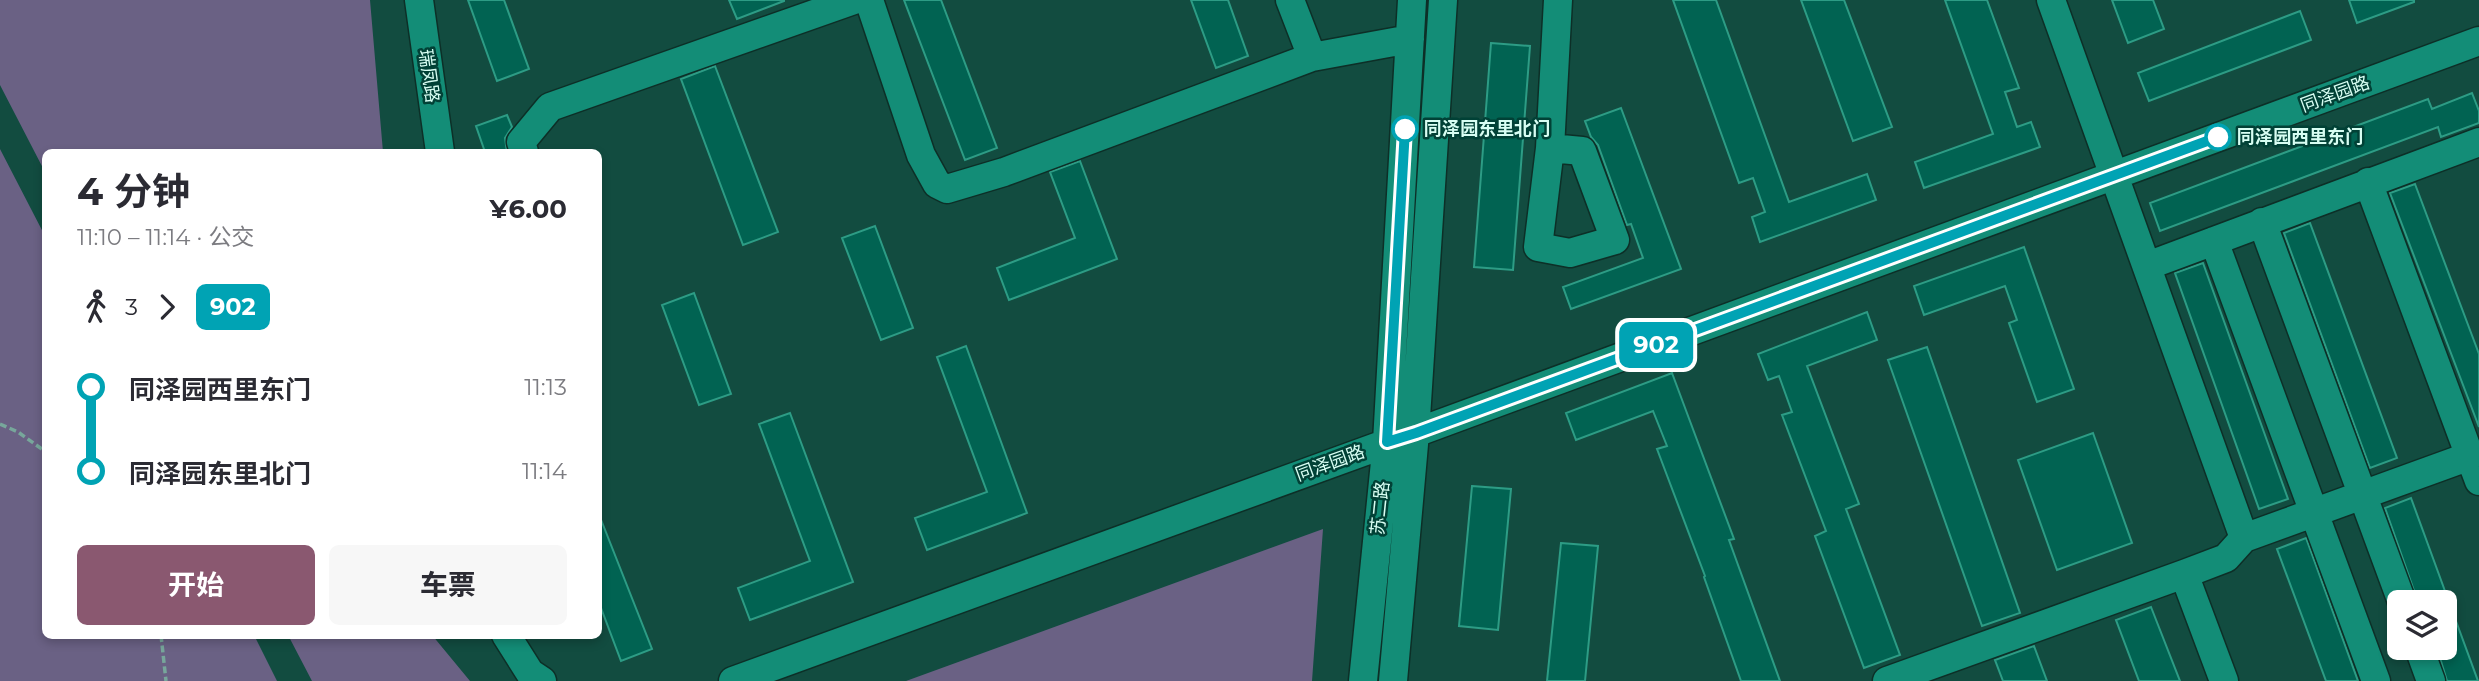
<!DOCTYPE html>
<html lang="zh">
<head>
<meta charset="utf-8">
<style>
  :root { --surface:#fff; --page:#f7f7f7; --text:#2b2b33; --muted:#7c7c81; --accent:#8a5870 }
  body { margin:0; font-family:Montserrat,"Noto Sans SC",sans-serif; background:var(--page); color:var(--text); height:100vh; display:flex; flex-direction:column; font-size:26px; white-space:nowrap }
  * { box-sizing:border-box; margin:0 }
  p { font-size:23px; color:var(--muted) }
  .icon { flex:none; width:38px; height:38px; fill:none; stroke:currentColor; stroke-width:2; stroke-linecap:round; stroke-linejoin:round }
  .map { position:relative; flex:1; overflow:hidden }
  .side { position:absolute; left:42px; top:149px; width:560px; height:490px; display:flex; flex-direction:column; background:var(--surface); border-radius:10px; box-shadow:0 4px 10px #0003 }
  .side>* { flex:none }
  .badge { padding:0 14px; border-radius:10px; font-size:24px; line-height:46px }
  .fabs { position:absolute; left:2387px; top:590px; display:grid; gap:14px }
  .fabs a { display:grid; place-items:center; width:70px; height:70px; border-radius:10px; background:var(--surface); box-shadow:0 4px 10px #0003; font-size:35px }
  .map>.badge { position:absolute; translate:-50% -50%; box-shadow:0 0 0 4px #fff }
  .legs { display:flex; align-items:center; gap:10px; height:77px; padding:0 35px; font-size:23px }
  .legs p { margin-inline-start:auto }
  .summary { display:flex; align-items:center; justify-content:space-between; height:119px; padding:0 35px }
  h1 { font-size:38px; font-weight:700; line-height:52px }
  .button { display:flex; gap:14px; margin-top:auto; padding:14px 35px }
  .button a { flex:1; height:80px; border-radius:10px; background:var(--accent); color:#fff; font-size:28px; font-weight:700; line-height:80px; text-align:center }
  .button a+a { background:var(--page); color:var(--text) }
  ul { padding:0 35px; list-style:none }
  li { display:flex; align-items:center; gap:24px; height:84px; font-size:26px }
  li i { display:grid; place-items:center; width:10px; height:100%; margin:0 9px; background:currentColor }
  li i::after { content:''; width:18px; height:18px; margin:-9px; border:5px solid; border-radius:50%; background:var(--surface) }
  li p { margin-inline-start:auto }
  li:first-child i { background:linear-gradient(#0000 50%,currentColor 0) }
  li:last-child i { background:linear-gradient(currentColor 50%,#0000 0) }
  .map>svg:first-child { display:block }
  .green { fill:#6a6184 }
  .building { fill:#016352; stroke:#2d9c85; stroke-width:2 }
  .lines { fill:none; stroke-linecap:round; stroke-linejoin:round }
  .minor-casing { stroke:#0d2f27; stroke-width:31 }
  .path { stroke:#77a79b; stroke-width:3.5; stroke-dasharray:7 3.5; stroke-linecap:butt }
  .minor { stroke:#138d77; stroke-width:28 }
  .line-1-casing { stroke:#fff; stroke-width:16 }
  .line-1 { stroke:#00a3b4; stroke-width:10 }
  .stop-1-dot { fill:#fff; stroke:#00a3b4; stroke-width:3.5 }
  .labels { text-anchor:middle; stroke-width:5; stroke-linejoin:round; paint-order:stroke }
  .street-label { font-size:18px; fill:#d8fef3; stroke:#014136 }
  .stop-label { font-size:18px; font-weight:bold; fill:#d8fef3; stroke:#014136; text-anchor:start }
</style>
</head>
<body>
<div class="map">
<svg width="2479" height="681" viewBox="0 0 2479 681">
  <rect width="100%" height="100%" fill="#124c40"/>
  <path class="green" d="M0,0H370L383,152H46L45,172L0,85Z
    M0,149L45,236L46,635H254L277,681H0Z
    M1323,529L1312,681H906Z
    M288,635H432L470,681H312Z"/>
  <path class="building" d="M468,0H504L529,69L497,81Z
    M729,0H784V1L737,19Z
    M904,0H941L997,148L965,160Z
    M1191,0H1228L1248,56L1216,68Z
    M1673,0H1716L1789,202L1867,174L1876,200L1760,242L1752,217L1765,212L1753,178L1739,183Z
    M1801,0H1844L1892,127L1853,141Z
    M1945,0H1987L2019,88L2005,92L2017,127L2031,122L2040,147L1924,188L1915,162L1993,134Z
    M2112,0H2153L2164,29L2128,43Z
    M2349,0H2414V2L2357,23Z
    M2300,11L2311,40L2149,101L2138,73Z
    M1491,43L1530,46L1513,270L1474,267Z
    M715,66L778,232L743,245L681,79Z
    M2472,93L2479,111V123L2441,137L2438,127L2160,231L2150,203L2428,99L2432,109Z
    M1621,108L1681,269L1571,309L1563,287L1643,258L1631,224L1627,225L1598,145L1591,137L1585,121Z
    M507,115L512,127L505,138L507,152H485L476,126Z
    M1080,161L1117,259L1009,300L997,268L1075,238L1050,172Z
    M2415,184L2479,354V427L2390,193Z
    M2310,223L2397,458L2370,468L2284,233Z
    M875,226L913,328L881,340L842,238Z
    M2024,247L2074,389L2037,402L2009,323L2017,320L2005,286L1924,315L1914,286Z
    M2203,263L2288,499L2259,509L2175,273Z
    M694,293L731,394L699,405L662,305Z
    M1867,312L1877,340L1807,366L1859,504L1846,509L1900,655L1864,668L1815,536L1826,531L1782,415L1792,412L1779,376L1768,380L1758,354Z
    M966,346L1027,513L927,550L915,518L987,492L937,357Z
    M1927,347L2020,613L1982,626L1888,360Z
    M1672,373L1734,539L1729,540L1780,681H1741L1704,577L1705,576L1657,449L1667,446L1653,411L1576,440L1566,413Z
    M790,413L853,582L750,620L738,588L810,561L759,424Z
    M2093,433L2132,543L2057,570L2018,460Z
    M1472,486L1511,489L1498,630L1459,626Z
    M2411,498L2449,602L2478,681H2447L2437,648H2445V602H2418L2385,508Z
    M598,512L652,649L621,661L598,600Z
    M2306,538L2358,681H2326L2277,549Z
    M1561,543L1598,546L1585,681H1547Z
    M2151,607L2180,681H2139L2116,620Z
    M2034,646L2047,681H2003L1995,660Z"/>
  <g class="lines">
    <defs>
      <path id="minor" d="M419,0L440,152
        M869,0L921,155L937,184L947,189L1004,172L1312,57L1410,39
        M1290,0L1312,57
        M2051,0L2244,538
        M1550,148L1582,151L1615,240L1570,253L1538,247L1550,148L1558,0
        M524,152L521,142L550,107L854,0
        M2368,182L2479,481
        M2262,222L2402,602
        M2214,241L2376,681
        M2147,266L2479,142
        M2184,574L2224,681
        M506,635L530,673L542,681
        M2419,648L2431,681
        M733,681L1415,433L2479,41
        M1363,681L1387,442L1412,0
        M1393,681L1415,433L1443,0
        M1887,681L2184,574L2226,558L2244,538L2470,456"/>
    </defs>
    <use href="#minor" class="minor-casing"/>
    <path class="path" d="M0,424L18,432L46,452
      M161,635L166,681"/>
    <use href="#minor" class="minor"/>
  </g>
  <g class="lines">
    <defs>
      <path id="line-1" d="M1405,129L1387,442L1416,433L2218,137"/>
    </defs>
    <use href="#line-1" class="line-1-casing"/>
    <use href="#line-1" class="line-1"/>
  </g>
  <g class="stop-1-dot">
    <circle cx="1405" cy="129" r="12"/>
    <circle cx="2218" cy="137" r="12"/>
  </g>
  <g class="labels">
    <g class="street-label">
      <text transform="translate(429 76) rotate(82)" y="6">瑞凤路</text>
      <text transform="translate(2335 94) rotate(-20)" y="6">同泽园路</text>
      <text transform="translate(1330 463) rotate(-20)" y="6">同泽园路</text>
      <text transform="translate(1380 508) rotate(-84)" y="6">苏二路</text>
    </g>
    <g class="stop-label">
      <text x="1424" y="135">同泽园东里北门</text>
      <text x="2237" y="143">同泽园西里东门</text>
    </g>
  </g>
</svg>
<div class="fabs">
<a><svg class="icon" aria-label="layers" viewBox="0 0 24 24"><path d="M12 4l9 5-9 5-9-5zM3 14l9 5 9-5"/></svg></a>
</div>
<b class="badge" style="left:1656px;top:345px;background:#00a3b4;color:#fff">902</b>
<section class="side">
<div class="summary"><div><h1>4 分钟</h1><p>11:10 – 11:14 · 公交</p></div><b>¥6.00</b></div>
<div class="legs"><svg class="icon" aria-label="walk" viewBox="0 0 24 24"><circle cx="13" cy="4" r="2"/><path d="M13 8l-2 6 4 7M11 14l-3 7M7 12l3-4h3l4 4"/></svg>3<svg class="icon" aria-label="forward" viewBox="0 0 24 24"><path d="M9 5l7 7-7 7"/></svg><b class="badge" style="background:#00a3b4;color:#fff">902</b></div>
<ul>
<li><i style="color:#00a3b4"></i><b>同泽园西里东门</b><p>11:13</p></li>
<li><i style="color:#00a3b4"></i><b>同泽园东里北门</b><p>11:14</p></li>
</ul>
<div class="button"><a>开始</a><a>车票</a></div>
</section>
</div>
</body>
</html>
